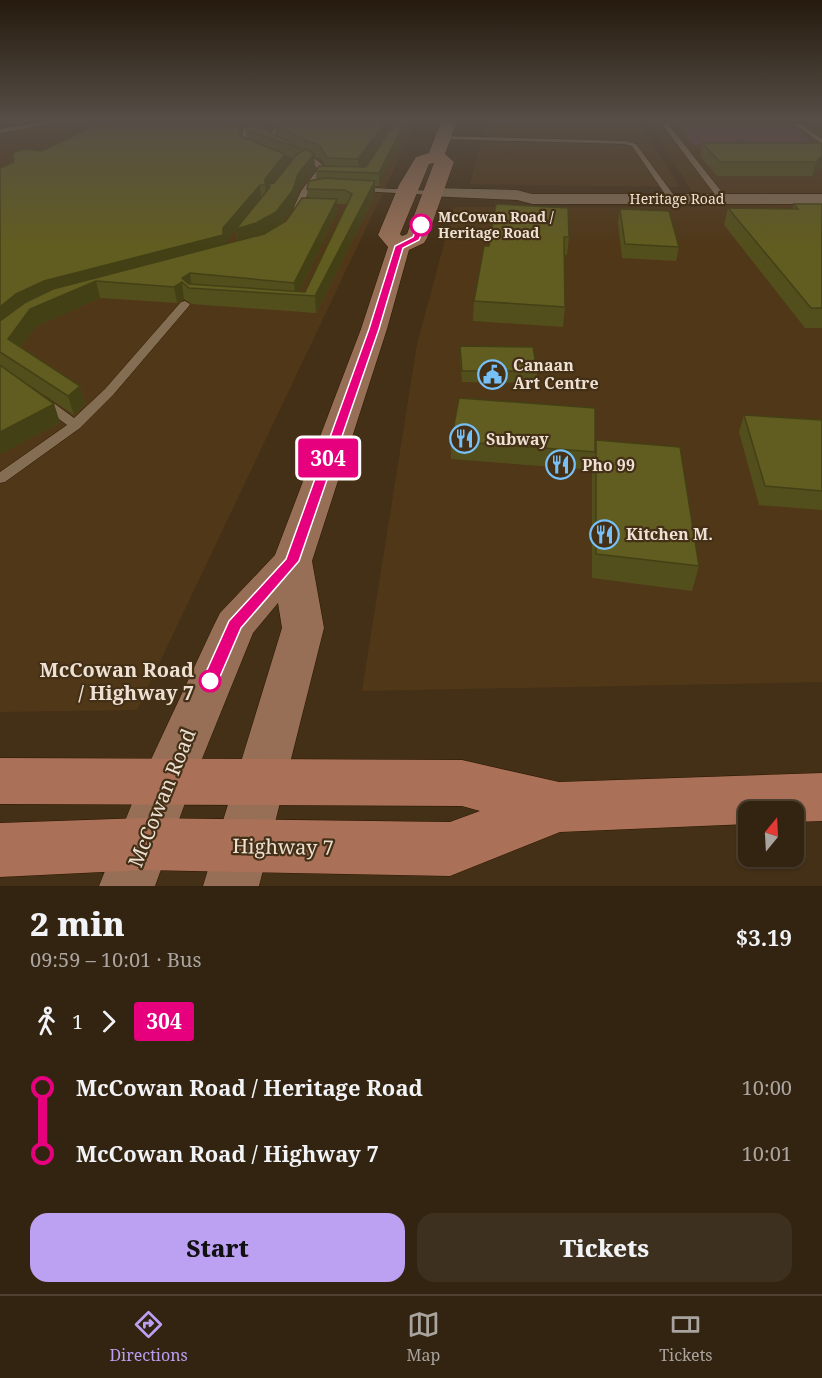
<!DOCTYPE html>
<html lang="en">
<head>
<meta charset="utf-8">
<style>
  :root { --surface:#332411; --page:#3e301f; --text:#f1f3f6; --muted:#a9a49f; --line:#4e4131; --accent:#bca0f2 }
  body { margin:0; font-family:"Noto Serif",serif; background:var(--page); color:var(--text); height:100vh; display:flex; flex-direction:column; font-size:22px; white-space:nowrap }
  * { box-sizing:border-box; margin:0 }
  p { font-size:20px; color:var(--muted) }
  .icon { flex:none; width:33px; height:33px; fill:none; stroke:currentColor; stroke-width:2; stroke-linecap:round; stroke-linejoin:round }
  .map { position:relative; height:886px; overflow:hidden }
  .details { display:flex; flex-direction:column; background:var(--surface); flex:1 }
  .details>* { flex:none }
  .badge { padding:0 12px; border-radius:4px; font-size:21px; line-height:39px }
  .needle { width:39px; rotate:18deg }
  .controls { position:absolute; left:738px; top:801px; display:grid; gap:12px }
  .controls a { display:grid; place-items:center; width:66px; height:66px; border-radius:12px; background:var(--surface); box-shadow:0 2px 4px #0004,0 0 0 2px var(--line); font-size:30px }
  .map>.badge { position:absolute; translate:-50% -50%; box-shadow:0 0 0 3px #fff }
  .legs { display:flex; align-items:center; gap:9px; height:66px; padding:0 30px; font-size:20px }
  .legs p { margin-inline-start:auto }
  .head { display:flex; align-items:center; justify-content:space-between; height:102px; padding:0 30px }
  h1 { font-size:33px; font-weight:800; line-height:45px }
  .cta { display:flex; gap:12px; margin-top:auto; padding:12px 30px }
  .cta a { flex:1; height:69px; border-radius:18px; background:var(--accent); color:#111; font-size:24px; font-weight:800; line-height:69px; text-align:center }
  .cta a+a { background:var(--page); color:var(--text) }
  ul { padding:0 30px; list-style:none }
  li { display:flex; align-items:center; gap:21px; height:66px; font-size:22px }
  li i { display:grid; place-items:center; width:9px; height:100%; margin:0 8px; background:currentColor }
  li i::after { content:''; width:15px; height:15px; margin:-8px; border:4px solid; border-radius:50%; background:var(--surface) }
  li p { margin-inline-start:auto }
  li:first-child i { background:linear-gradient(#0000 50%,currentColor 0) }
  li:last-child i { background:linear-gradient(currentColor 50%,#0000 0) }
  .tab-bar { display:flex; justify-content:space-around; align-items:center; height:84px; border-top:2px solid var(--line); background:var(--surface); font-size:16px; color:var(--muted) }
  .tab-bar a { display:grid; justify-items:center; gap:3px }
  .tab-bar .active { color:var(--accent) }
  .map>svg:first-child { display:block }
  .built { fill:#503718 }
  .green { fill:#673e49 }
  .lines { fill:none; stroke-linecap:round; stroke-linejoin:round }
  .service-casing { stroke:#2a1700; stroke-width:1 }
  .minor-casing { stroke:#2a1700; stroke-width:1 }
  .secondary-casing { stroke:#2a1700; stroke-width:1 }
  .primary-casing { stroke:#2a1700; stroke-width:1 }
  .service { fill:#836d53; fill-rule:evenodd }
  .minor { fill:#836d53; fill-rule:evenodd }
  .secondary { fill:#976f56; fill-rule:evenodd }
  .primary { fill:#ab7158; fill-rule:evenodd }
  .wall { fill:#534f1c; fill-rule:evenodd }
  .shaded-wall { fill:#444016 }
  .building { fill:#615c20; stroke:#444016; stroke-width:1.5 }
  .line-1 { fill:#e6007e; stroke:#fff; stroke-width:1.5 }
  .stop-1-dot { fill:#fff; stroke:#e6007e; stroke-width:3 }
  .labels { text-anchor:middle; stroke-width:4.5; stroke-linejoin:round; paint-order:stroke }
  .far-street-label { font-size:14px; fill:#eee1d3; stroke:#443017 }
  .far-stop-label { font-size:14px; font-weight:bold; fill:#eee1d3; stroke:#443017; text-anchor:start }
  .poi-label { font-size:16px; font-weight:bold; fill:#eee1d3; stroke:#443017; text-anchor:start }
  .near-stop-label { font-size:20px; font-weight:bold; fill:#eee1d3; stroke:#443017; text-anchor:end }
  .near-street-label { font-size:20px; fill:#eee1d3; stroke:#443017 }
</style>
</head>
<body>
<div class="map">
<svg width="822" height="886" viewBox="0 0 822 886">
  <rect width="100%" height="100%" fill="#443017"/>
  <path class="built" d="M0,121H417L137,710L0,712Z
    M486,121H638L680,187L470,184Z
    M647,121H822V682L362,691L417,344L454,207H702Z"/>
  <path class="green" d="M686,125H782L797,130L813,144H746L743,141H736L738,144L693,145L680,127Z"/>
  <g class="lines">
    <defs>
      <path id="service" d="M49,121H67L0,133V129Z
        M255,121H263L248,131L246,140H242L243,129Z
        M283,121H290L272,138L278,142V144L265,140V138Z
        M671,121L668,124L725,196V200H719L661,123Z
        M782,121L801,124L822,139V144L797,126Z
        M443,136L626,141L636,144L676,198L669,200L632,146L624,144L441,139Z
        M296,152C307,152 319,160 326,169L309,191L299,214L295,217L291,214L301,191L318,169L314,165L296,156Z
        M355,187L433,191L437,193L433,195L358,191H355Z
        M185,301L190,304L189,306L113,395L80,428L5,482L0,483V472L67,425L39,404L37,401L39,398H47L74,418L105,389L181,302Z"/>
      <path id="minor" d="M433,188L517,190L532,194H822V204H532L517,200L428,196L425,193L428,190Z"/>
      <path id="secondary" d="M441,121H457L445,154L454,162L427,238L424,243L409,250L387,329L312,561L324,628L259,886H203L282,628L278,603L253,633L193,781L155,886H99L141,781L214,625L220,613L275,555L361,329L388,247L378,235L399,185L416,157L429,153ZM434,163L407,234L402,236L400,234L429,164Z"/>
      <path id="primary" d="M0,758L462,760L559,782L822,773V821L794,822V812H748V824L560,832L450,876L143,870L0,877V823L143,818L450,822L480,811L462,806L0,804Z"/>
    </defs>
    <use href="#service" class="service-casing"/>
    <use href="#minor" class="minor-casing"/>
    <use href="#secondary" class="secondary-casing"/>
    <use href="#primary" class="primary-casing"/>
    <use href="#service" class="service"/>
    <use href="#minor" class="minor"/>
    <use href="#secondary" class="secondary"/>
    <use href="#primary" class="primary"/>
  </g>
  <path class="wall" d="M104,121H394L363,167H366L396,121L379,186H375V195L316,313L192,304L184,299L177,303L100,298L35,327L21,347L80,386L85,404L74,415L16,376L54,404L60,423L0,454V168L42,151ZM248,124L246,130V138L241,136V129ZM275,127L276,135L270,132ZM285,156L294,158L274,183L286,167ZM314,156L321,159L325,166L316,171V180L307,189L308,198L286,221L281,224L294,206L299,190L315,169ZM337,204H347L305,292H299L337,213ZM236,230L237,241L225,244Z
    M702,143H822V168L821,167L812,176H717L700,156Z
    M496,204L569,237L567,255H565V307L563,327L473,321L474,301L489,246Z
    M794,204H822V328H805L724,225L728,208L793,209Z
    M620,209L679,247L676,261L622,258L618,222Z
    M460,346L537,371L536,383L462,382L460,357Z
    M744,415L822,420V510L759,505L739,432Z
    M596,440L699,566L692,591L592,578V466V470L451,459V441L595,448Z"/>
  <path class="shaded-wall" d="M239,121H251L241,129V148Z
    M268,121H280L266,137L262,128Z
    M386,121H394L359,173L358,159Z
    M405,121H411L379,186V173Z
    M285,154L286,167L270,188L266,199L265,179Z
    M314,154L315,169L299,190L294,206L277,229L238,246L236,230L225,244L96,281L100,298L35,327L14,357L8,339L30,309L48,298L0,328V307L16,294L44,281L223,228L260,185L261,199L298,174Z
    M822,156V161L821,167L812,176L816,162Z
    M375,181V195L316,313L315,296Z
    M337,199V213L298,295H295L294,283Z
    M190,273L192,288L182,278Z
    M182,282L184,299L177,303L174,287Z
    M80,386L85,404L74,415L68,396Z
    M54,404L60,423L0,454V432Z"/>
  <path class="building" d="M104,121H239L240,136L285,154L265,179V185H260L223,228V235L44,281L16,294L0,307V168L14,162L13,153L23,149L42,151Z
    M248,121H268L262,128L301,149L246,130Z
    M280,121H386L358,159L327,158L320,146L275,126Z
    M396,121H405L379,173L316,171L319,166L366,167Z
    M702,143H822V156L816,162H720Z
    M306,149L314,154L298,174L293,190L276,212L256,223L236,229L270,187L269,184L274,183L297,154Z
    M325,178L375,181L315,296L189,288L182,282L174,287L96,281L30,309L8,339L80,386L68,396L0,352V321L26,302L53,289L264,234L286,221L302,198L337,199L294,283L190,273L182,278L189,284L305,292L352,194L345,190L307,189L309,181Z
    M496,204L568,208L569,237H564L565,307L474,301L484,246H489Z
    M794,204H822V308H811L728,208L798,209Z
    M620,209L669,211L679,247L625,244Z
    M460,346L533,347L537,371H462Z
    M0,365L54,404L0,432Z
    M459,398L595,408V452L451,441Z
    M744,415L822,420V491L765,486Z
    M596,440L680,447L699,566L596,554Z"/>
  <linearGradient id="sky" x2="0" y2="1"><stop stop-color="#251a0d"/><stop offset="0.49" stop-color="#564e47"/><stop offset="1" stop-color="#564e47" stop-opacity="0"/></linearGradient>
  <rect width="822" height="245" fill="url(#sky)"/>
  <path class="line-1" d="M421,222L425,225L419,240L403,248L379,329L299,561L241,628L216,686H204L202,681L229,621L286,559L369,329L395,246L413,237L418,225Z"/>
  <defs>
    <symbol id="civic-ring" viewBox="-11 -11 22 22"><circle r="9.5" fill="#443017" stroke="#77c0f7" stroke-width="1.5"/><path d="M-.6-6.5H3V-4.5H.6V-3L4-1V1h2V6H-6V1h2V-1L-.6-3ZM-1.2 2.5V6h2.4V2.5Z" fill="#77c0f7"/></symbol>
    <symbol id="restaurant-ring" viewBox="-11 -11 22 22"><circle r="9.5" fill="#443017" stroke="#77c0f7" stroke-width="1.5"/><path d="M-5-6h1v4h1v-4h1v4h1v-4h1v5L-1.5 .5V6h-2V.5L-5-1ZM5-6V6H3V1.5H1.5Q1.5-4 5-6Z" fill="#77c0f7"/></symbol>
  </defs>
  <g fill-rule="evenodd">
    <use href="#civic-ring" x="476" y="358" width="33" height="33"/>
    <use href="#restaurant-ring" x="448" y="422" width="33" height="33"/>
    <use href="#restaurant-ring" x="544" y="448" width="33" height="33"/>
    <use href="#restaurant-ring" x="588" y="518" width="33" height="33"/>
  </g>
  <g class="stop-1-dot">
    <circle cx="421" cy="225" r="10"/>
    <circle cx="210" cy="681" r="10"/>
  </g>
  <g class="labels">
    <g class="far-street-label">
      <text x="677" y="204">Heritage Road</text>
    </g>
    <g class="far-stop-label">
      <text x="438" y="222">McCowan Road /<tspan x="438" dy="16">Heritage Road</tspan></text>
    </g>
    <g class="poi-label">
      <text x="513" y="371">Canaan<tspan x="513" dy="18">Art Centre</tspan></text>
      <text x="486" y="445">Subway</text>
      <text x="582" y="471">Pho 99</text>
      <text x="626" y="540">Kitchen M.</text>
    </g>
    <g class="near-stop-label">
      <text x="194" y="677">McCowan Road<tspan x="194" dy="23">/ Highway 7</tspan></text>
    </g>
    <g class="near-street-label">
      <text transform="translate(162 798) rotate(-68)" y="7">McCowan Road</text>
      <text transform="translate(283 847) rotate(1)" y="7">Highway 7</text>
    </g>
  </g>
</svg>
<div class="controls">
<a><svg class="needle" viewBox="-14 -14 28 28"><path d="M0-13l5 13h-10z" fill="#e53935"/><path d="M0 13l5-13h-10z" fill="#a9a49f"/></svg></a>
</div>
<b class="badge" style="left:328px;top:458px;background:#e6007e;color:#fff">304</b>
</div>
<section class="details">
<div class="head"><div><h1>2 min</h1><p>09:59 – 10:01 · Bus</p></div><b>$3.19</b></div>
<div class="legs"><svg class="icon" aria-label="walk" viewBox="0 0 24 24"><circle cx="13" cy="4" r="2"/><path d="M13 8l-2 6 4 7M11 14l-3 7M7 12l3-4h3l4 4"/></svg>1<svg class="icon" aria-label="forward" viewBox="0 0 24 24"><path d="M9 5l7 7-7 7"/></svg><b class="badge" style="background:#e6007e;color:#fff">304</b></div>
<ul>
<li><i style="color:#e6007e"></i><b>McCowan Road / Heritage Road</b><p>10:00</p></li>
<li><i style="color:#e6007e"></i><b>McCowan Road / Highway 7</b><p>10:01</p></li>
</ul>
<div class="cta"><a>Start</a><a>Tickets</a></div>
</section>
<nav class="tab-bar">
<a class="active"><svg class="icon" aria-label="directions" viewBox="0 0 24 24"><path d="M12 3l9 9-9 9-9-9zM9 14v-3h6M13 9l2 2-2 2"/></svg>Directions</a>
<a><svg class="icon" aria-label="map" viewBox="0 0 24 24"><path d="M3 6l6-2 6 2 6-2v14l-6 2-6-2-6 2zM9 4v14M15 6v14"/></svg>Map</a>
<a><svg class="icon" aria-label="tickets" viewBox="0 0 24 24"><path d="M3 7h18v10H3zM15 7v10"/></svg>Tickets</a>
</nav>
</body>
</html>
